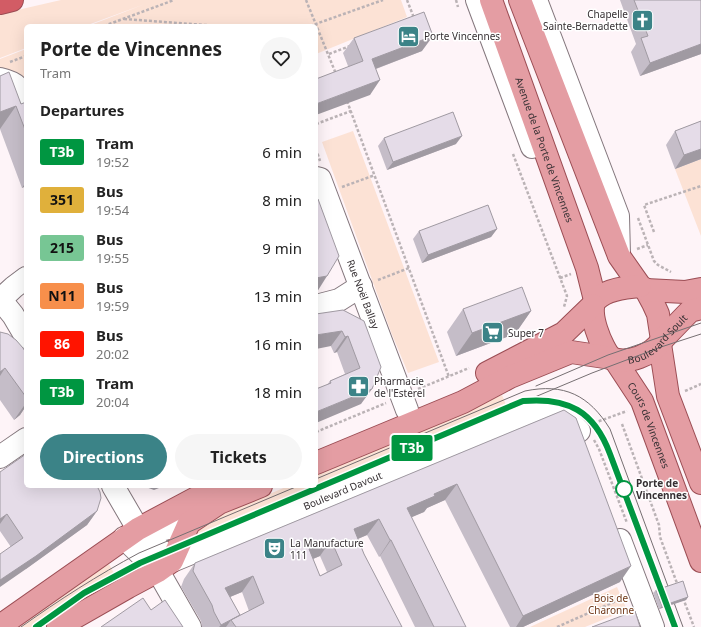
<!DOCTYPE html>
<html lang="en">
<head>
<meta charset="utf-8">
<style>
  :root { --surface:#fff; --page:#f6f6f6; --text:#222; --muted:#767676; --accent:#3b8387 }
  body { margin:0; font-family:"Noto Sans",sans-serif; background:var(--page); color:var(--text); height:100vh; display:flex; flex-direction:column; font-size:15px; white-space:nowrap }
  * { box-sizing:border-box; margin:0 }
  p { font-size:13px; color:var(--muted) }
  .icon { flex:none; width:22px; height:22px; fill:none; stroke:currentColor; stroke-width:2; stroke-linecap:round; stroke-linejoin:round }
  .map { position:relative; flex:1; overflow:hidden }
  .drawer { position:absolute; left:24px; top:24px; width:294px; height:464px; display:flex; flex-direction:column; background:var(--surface); border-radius:6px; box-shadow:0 4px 16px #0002 }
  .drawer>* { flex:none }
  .badge { padding:0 8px; border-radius:3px; font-size:14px; line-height:26px }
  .map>.badge { position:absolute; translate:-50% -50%; box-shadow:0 0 0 2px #fff }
  h2 { padding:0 16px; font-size:15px; line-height:36px }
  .round { display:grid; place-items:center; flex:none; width:42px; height:42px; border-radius:21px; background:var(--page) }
  .headline { display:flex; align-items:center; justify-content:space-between; height:68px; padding:0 16px }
  h1 { font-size:19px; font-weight:700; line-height:30px }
  .cta { display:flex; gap:8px; margin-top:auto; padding:8px 16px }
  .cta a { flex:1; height:46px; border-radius:24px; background:var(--accent); color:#fff; font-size:16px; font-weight:700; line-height:46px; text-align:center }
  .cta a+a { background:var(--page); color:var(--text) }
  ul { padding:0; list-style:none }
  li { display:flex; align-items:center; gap:12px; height:48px; padding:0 16px }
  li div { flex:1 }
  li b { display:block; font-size:15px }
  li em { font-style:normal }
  li .badge { min-width:44px; font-weight:700; text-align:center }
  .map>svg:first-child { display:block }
  .green { fill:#fce2d5 }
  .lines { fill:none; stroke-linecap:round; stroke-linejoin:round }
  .minor-casing { stroke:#84777d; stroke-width:24 }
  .major-casing { stroke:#9b4d54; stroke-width:24 }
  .highway-casing { stroke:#9b4d54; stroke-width:24 }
  .path { stroke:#bbb3b6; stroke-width:2.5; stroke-dasharray:3 2; stroke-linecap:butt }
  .minor { stroke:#fff; stroke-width:22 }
  .major { stroke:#e49da3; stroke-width:22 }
  .highway { stroke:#d25c65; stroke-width:22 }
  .tram { stroke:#766f72; stroke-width:1 }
  .wall { fill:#c5bdc8; fill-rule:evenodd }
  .shaded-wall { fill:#a09aa2 }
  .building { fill:#e5dce8; stroke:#a09aa2; fill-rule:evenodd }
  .line-casing { stroke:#fff; stroke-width:9 }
  .line { stroke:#009641; stroke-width:6 }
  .stop-dot { fill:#fff; stroke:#009641; stroke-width:2 }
  .labels { text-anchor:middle; stroke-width:3; stroke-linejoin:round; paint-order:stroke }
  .poi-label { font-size:10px; fill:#363033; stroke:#fff; text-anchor:start }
  .street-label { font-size:10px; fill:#363033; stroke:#fff }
  .stop-label { font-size:10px; font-weight:bold; fill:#363033; stroke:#fff; text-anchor:start }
  .park-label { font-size:10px; fill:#6f3616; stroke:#fff }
</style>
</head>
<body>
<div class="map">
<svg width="701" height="627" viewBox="0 0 701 627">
  <rect width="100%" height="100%" fill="#fef4f8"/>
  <path class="green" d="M61,0H401L407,17L316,54V26H88L145,4L85,26H26V48L0,58V14Z
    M26,49V86L0,73V59Z
    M353,131L439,362L408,373L391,332L322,142Z
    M701,159V236L675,169Z
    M502,395L509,412L188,545L198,529L207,521L288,486H316V474Z
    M109,564L117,579L43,627H15L86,578Z
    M617,587L627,610L585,627H530Z"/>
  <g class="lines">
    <defs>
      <g id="minor">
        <path d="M477,0L532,147"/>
        <path d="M536,0L618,216L619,255"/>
        <path d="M0,79C18,83 20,88 26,104"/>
        <path id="s1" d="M316,178L320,179L407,410"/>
        <path d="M0,299L13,315L26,337"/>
        <path d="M0,300L14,287L26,278"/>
        <path d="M316,306L339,300L361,286"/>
        <path d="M0,457L26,439"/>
        <path id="s2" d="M113,486L138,529L172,561L532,412H551L567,419L579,431"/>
        <path d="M138,529H164L189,523"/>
        <path d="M124,538L158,571L190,627"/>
        <path d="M620,540L653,627"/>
      </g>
      <g id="major">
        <path id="s3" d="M491,0L587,268L595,300"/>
        <path d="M520,0L619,256L640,286L646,290L653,303L658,314L662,340"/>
        <path d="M646,290L685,292L701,289"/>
        <path d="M660,344L668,396L701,483"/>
        <path d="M611,358C602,349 586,310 596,300C605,290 627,287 640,286"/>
        <path id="s4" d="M615,360L642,401L701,561"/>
        <path d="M487,373L564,333L593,305"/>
        <path id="s5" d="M316,463L463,402L510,377L571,352L611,358C627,365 653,355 662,340L690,311L701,308"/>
        <path d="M0,626L138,529L198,497L224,486"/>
        <path d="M58,627L128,587L158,571L172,561L189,523L219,503L261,486"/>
      </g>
      <path id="highway" d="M0,3L12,0"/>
    </defs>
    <use href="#minor" class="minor-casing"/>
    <use href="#major" class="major-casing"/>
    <use href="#highway" class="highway-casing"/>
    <path class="path" d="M306,0L336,74
      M407,0L414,18
      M456,0L458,7
      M124,19L219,26
      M104,26L174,0
      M310,26L383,0
      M329,54L350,46
      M10,62L26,56
      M347,101L449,377
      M316,124L351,111
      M316,149L320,161
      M513,154L567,296L564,307
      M342,187L375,175
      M638,218L654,261L658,265L671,272
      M654,232L644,205L701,186
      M637,249L648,245
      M560,278L571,274
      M378,280L409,268
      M418,389L469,368
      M685,391L701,384
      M594,423L627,411
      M622,424L659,525L660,537L678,586
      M316,432L386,403
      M594,440L599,449L627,523
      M683,598L694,627
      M557,627L623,598"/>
    <use href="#minor" class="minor"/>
    <use href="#major" class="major"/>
    <use href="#highway" class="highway"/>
    <path class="tram" d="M536,386L608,355L701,323
      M531,400C571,397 596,417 610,454L675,627
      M316,479L525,391C564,383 589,395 610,429L683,627
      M21,627C59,600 98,575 139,553L298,486
      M36,627L84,593L140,563L592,373L661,347L701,334"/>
  </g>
  <path class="wall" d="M620,0H701V54L640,76L631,52L636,44Z
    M354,38L422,51L376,69L370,95L348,66L343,53Z
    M0,76L21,104L26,102V186L22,188L0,129Z
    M701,121V159L675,169L666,145L675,131Z
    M384,138L456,144L387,170L378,146Z
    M497,229L491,237L422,263L413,239L419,231Z
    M463,309L531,311L515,334L456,356L447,332Z
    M316,314L364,321L361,404L327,385L330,381L345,374L337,352L334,353Z
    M0,332L26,353V406L20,415L14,420L0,400Z
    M564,410L620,582L523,627H510L445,500L427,508L424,512L411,517L466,627H415L380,556L379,557L367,535L358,539L364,554L402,627H202L201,621L181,587L184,579L195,563ZM320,556L327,572L320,576L313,559ZM242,592L249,611L240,615L230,597Z
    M0,472L97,511L87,525L26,569L0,531Z
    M656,590L688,597L686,600L659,609L653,593Z"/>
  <path class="shaded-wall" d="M433,36L422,51L362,74L372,59Z
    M701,44V54L640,76L650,63Z
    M380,80L370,95L316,115V104Z
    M16,106L0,129V112Z
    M462,136L456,144L387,170L393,162Z
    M701,149V159L675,169L684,155Z
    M26,182V186L22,188Z
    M497,229L491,237L422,263L428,255Z
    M327,276L317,292H316V278Z
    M531,311L515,334L456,356L472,333Z
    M342,331L331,346L316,349V335Z
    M348,336L337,352L334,353L345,337Z
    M5,368L0,376V372Z
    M372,389L361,404L316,423V412Z
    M26,403V406L20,415L14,420Z
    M457,484L445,500L427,508L424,512L396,524L407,508L434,494Z
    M143,486H164L154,490Z
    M97,511L87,525L26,569L0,587V580Z
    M7,514L0,524V519Z
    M379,519L367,535L343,545L354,529Z
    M331,540L320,556L298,565L309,549Z
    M390,540H391L380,556L379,557Z
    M631,566L620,582L523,627H516L523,616Z
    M253,576L242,592L213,604L225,588Z
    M688,597L686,600L659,609L662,606Z
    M231,620L226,627H219L221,625Z"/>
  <path class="building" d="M634,0H701V44L650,63L641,38L648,36Z
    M424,12L433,36L372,59L380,80L316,104V79L363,61L354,38Z
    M9,72L21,104L26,102V132L16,106L0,112V76Z
    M453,112L462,136L393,162L384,138Z
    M701,121V149L684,155L675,131Z
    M316,198L318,199L339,256L327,276L316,278V255H317L316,252Z
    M488,205L497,229L428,255L419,231Z
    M522,287L531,311L472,333L463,309Z
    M343,310L364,321L381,367L372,389L316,412V389L331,383L330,381L360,368L348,336L345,337L342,331L316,335V314Z
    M0,332L8,334L16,340L23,348L26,353V397L5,368L0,372Z
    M564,410L576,418L631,566L523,616L457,484L434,494L435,496L407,508L466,627H434L391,540H390L379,519L354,529L364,554L402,627H236L231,620L264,603L253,576L225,588L240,615L221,625L214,612L212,605L193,571L195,563ZM331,540L342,565L320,576L309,549Z
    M26,454V486H97L100,492L101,498L97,511L36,556L0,580V554L23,538L7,514L0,519V472Z
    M683,581L688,597L662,606L656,590Z
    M143,598L151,610L165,600L183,627H101Z
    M635,611L640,627H592Z"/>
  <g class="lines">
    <defs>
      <path id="line" d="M36,627L84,593L140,563L523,401C568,397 594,411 610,454L675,627"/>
    </defs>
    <use href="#line" class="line-casing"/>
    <use href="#line" class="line"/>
  </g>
  <defs>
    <symbol id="church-square" viewBox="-11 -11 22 22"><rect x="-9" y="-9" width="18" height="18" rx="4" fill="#3b8387" stroke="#fff"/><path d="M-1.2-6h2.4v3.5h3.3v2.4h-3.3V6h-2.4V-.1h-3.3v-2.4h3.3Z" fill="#fff"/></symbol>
    <symbol id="hotel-square" viewBox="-11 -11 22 22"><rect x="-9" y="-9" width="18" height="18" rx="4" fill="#3b8387" stroke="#fff"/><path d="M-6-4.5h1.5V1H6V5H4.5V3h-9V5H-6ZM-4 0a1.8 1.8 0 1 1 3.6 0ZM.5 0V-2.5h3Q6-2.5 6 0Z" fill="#fff"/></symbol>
    <symbol id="supermarket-square" viewBox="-11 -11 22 22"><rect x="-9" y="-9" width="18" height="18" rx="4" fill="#3b8387" stroke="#fff"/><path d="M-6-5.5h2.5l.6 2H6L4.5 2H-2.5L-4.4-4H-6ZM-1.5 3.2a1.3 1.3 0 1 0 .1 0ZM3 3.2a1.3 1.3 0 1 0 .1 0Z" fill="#fff"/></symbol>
    <symbol id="pharmacy-square" viewBox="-11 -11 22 22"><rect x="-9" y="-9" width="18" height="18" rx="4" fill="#3b8387" stroke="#fff"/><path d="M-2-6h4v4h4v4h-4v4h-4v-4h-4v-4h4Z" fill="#fff"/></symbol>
    <symbol id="theatre-square" viewBox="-11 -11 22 22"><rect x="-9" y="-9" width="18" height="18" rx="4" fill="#3b8387" stroke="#fff"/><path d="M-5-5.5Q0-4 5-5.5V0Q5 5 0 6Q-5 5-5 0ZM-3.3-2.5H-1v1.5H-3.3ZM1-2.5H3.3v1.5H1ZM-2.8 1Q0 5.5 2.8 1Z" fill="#fff"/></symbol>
  </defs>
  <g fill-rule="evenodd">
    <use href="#church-square" x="630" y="8" width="25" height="25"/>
    <use href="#hotel-square" x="396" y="24" width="25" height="25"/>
    <use href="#supermarket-square" x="480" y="320" width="25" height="25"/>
    <use href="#pharmacy-square" x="346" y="374" width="25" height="25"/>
    <use href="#theatre-square" x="262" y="536" width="25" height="25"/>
  </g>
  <circle class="stop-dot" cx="624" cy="489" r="8"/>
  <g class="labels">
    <g class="poi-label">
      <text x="628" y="18" text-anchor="end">Chapelle<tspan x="628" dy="12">Sainte-Bernadette</tspan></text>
      <text x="424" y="40">Porte Vincennes</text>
      <text x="508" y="337">Super 7</text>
      <text x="374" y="385">Pharmacie<tspan x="374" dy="12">de l'Esterel</tspan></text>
      <text x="290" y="547">La Manufacture<tspan x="290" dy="12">111</tspan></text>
    </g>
    <g class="street-label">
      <text dy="4" stroke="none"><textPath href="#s3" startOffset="159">Avenue de la Porte de Vincennes</textPath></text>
      <text dy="4" stroke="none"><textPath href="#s1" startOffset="127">Rue Noël Ballay</textPath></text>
      <text dy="4" stroke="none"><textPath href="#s5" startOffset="373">Boulevard Soult</textPath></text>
      <text dy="4" stroke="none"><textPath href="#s4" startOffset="74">Cours de Vincennes</textPath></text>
      <text dy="4" stroke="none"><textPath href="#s2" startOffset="281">Boulevard Davout</textPath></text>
    </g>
    <g class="stop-label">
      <text x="636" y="487">Porte de<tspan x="636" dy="12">Vincennes</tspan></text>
    </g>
    <g class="park-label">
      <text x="611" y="602">Bois de<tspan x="611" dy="12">Charonne</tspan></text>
    </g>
  </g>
</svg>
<b class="badge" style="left:412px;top:448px;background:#009641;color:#fff">T3b</b>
<section class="drawer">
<div class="headline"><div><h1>Porte de Vincennes</h1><p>Tram</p></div><a class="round"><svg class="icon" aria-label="heart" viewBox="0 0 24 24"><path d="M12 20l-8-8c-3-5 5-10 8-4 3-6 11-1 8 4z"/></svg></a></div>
<h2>Departures</h2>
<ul>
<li><span class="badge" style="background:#009641;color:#fff">T3b</span><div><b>Tram</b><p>19:52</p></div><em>6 min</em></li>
<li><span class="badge" style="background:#e0b03b;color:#111">351</span><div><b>Bus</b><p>19:54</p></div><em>8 min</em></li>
<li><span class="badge" style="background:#77c694;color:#111">215</span><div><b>Bus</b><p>19:55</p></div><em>9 min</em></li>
<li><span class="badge" style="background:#f78f4b;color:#111">N11</span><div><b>Bus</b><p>19:59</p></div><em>13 min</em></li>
<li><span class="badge" style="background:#ff1400;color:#fff">86</span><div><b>Bus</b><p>20:02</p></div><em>16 min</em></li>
<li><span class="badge" style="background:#009641;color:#fff">T3b</span><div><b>Tram</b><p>20:04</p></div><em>18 min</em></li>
</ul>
<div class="cta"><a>Directions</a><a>Tickets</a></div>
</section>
</div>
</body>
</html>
